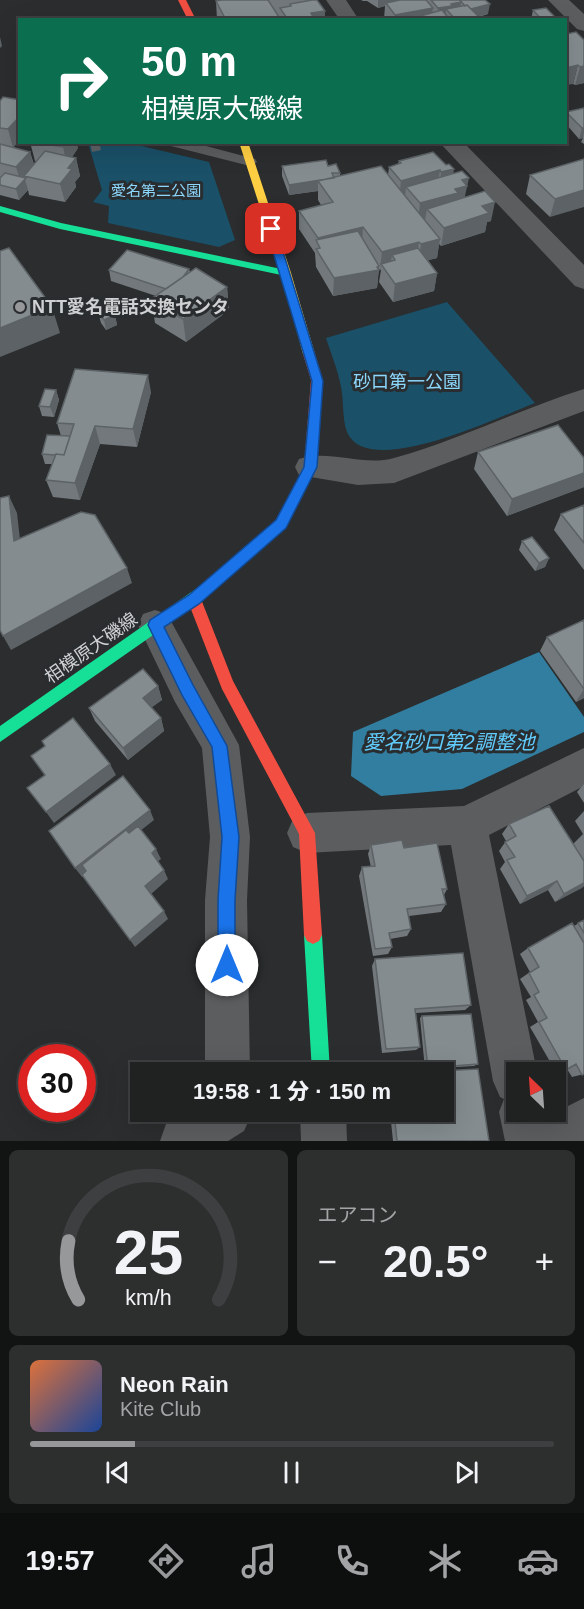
<!DOCTYPE html>
<html lang="ja">
<meta charset="utf-8">
<style>
:root{--surface:#202222;--page:#2d2f2f;--text:#f1f3f6;--muted:#a2a4a5;--line:#3d3f40;--accent:#969899}
body{margin:0;font-family:Helvetica,"Noto Sans JP",sans-serif;background:var(--page);color:var(--text);height:100vh;display:flex;flex-direction:column;font-size:22px;white-space:nowrap}
*{box-sizing:border-box;margin:0}
p{font-size:20px;color:var(--muted)}
.icon{flex:none;width:33px;height:33px;fill:none;stroke:currentColor;stroke-width:2;stroke-linecap:round;stroke-linejoin:round}
.map{position:relative;height:1141px;overflow:hidden}
.sheet{display:flex;flex-direction:column;gap:9px;padding:9px;background:#121313;flex:1}
.sheet>*{flex:none}
.banner{position:absolute;left:18px;top:18px;width:549px;height:126px;border-radius:0px;box-shadow:0 6px 24px #0002,0 0 0 2px var(--line);background:#0b6e4f;color:#fff;overflow:hidden}
.needle{width:39px;rotate:335deg}
.tools{position:absolute;left:506px;top:1062px;display:grid;gap:12px}
.tools a{display:grid;place-items:center;width:60px;height:60px;border-radius:0px;background:var(--surface);box-shadow:0 6px 24px #0002,0 0 0 2px var(--line);font-size:30px}
.speed{position:absolute;left:18px;top:1044px;display:flex;gap:12px;font-size:30px;font-weight:700;text-align:center}
.speed>*{display:grid;place-content:center;width:78px;height:78px;border-radius:50%;background:var(--surface);box-shadow:0 6px 24px #0002,0 0 0 2px var(--line);line-height:1}
.speed .limit{border:9px solid #d22;background:#fff;color:#111}
.pin{position:absolute;display:grid;place-items:center;width:51px;height:51px;color:#fff;margin:-26px;border-radius:12px;box-shadow:0 3px 9px #0006}
.me{position:absolute;width:66px;margin:-33px;rotate:0deg;stroke-linejoin:round;filter:drop-shadow(0 0 4px #0008)}
.turn{display:flex;align-items:center;gap:21px;height:126px;padding:0 24px;font-size:27px}
.turn .icon{width:78px;height:78px;stroke-width:2.5}
.turn b{display:block;font-size:42px;line-height:51px}
.big{font-size:45px;font-weight:800;line-height:1.1}
.sheet .card{flex:1;display:flex;flex-direction:column;justify-content:center;gap:9px;min-width:0;padding:0 21px;border-radius:9px;background:var(--page)}
.sheet .dial{align-items:center;gap:0}
.dial svg{height:156px;overflow:visible;fill:none;stroke:var(--line);stroke-width:7;stroke-linecap:round;text-anchor:middle}
.dial text{fill:var(--text);stroke:none}
.song{display:flex;align-items:center;gap:18px}
.cover{width:72px;height:72px;border-radius:9px;background:linear-gradient(135deg,hsl(20 70% 55%),hsl(220 70% 35%))}
.played{height:6px;border-radius:3px;background:linear-gradient(90deg,var(--accent) 20%,var(--line) 20%)}
.keys{display:flex;justify-content:space-around;direction:ltr}
.heat{display:flex;justify-content:space-between;align-items:center;font-size:33px;direction:ltr}
.sheet .tiles{flex:1;display:grid;gap:9px;grid-template-columns:1fr 1fr}
.card:last-child{grid-column:span 2}
.trip{position:absolute;left:130px;top:1062px;width:324px;height:60px;border-radius:0px;background:var(--surface);box-shadow:0 6px 24px #0002,0 0 0 2px var(--line);font-weight:800;line-height:60px;text-align:center}
.menu{display:flex;height:96px;justify-content:space-around;align-items:center;background:#0d0e0e;color:var(--muted)}
.menu .icon{width:42px;height:42px}
.menu .selected{color:var(--accent)}
.menu b{font-size:27px;color:var(--text)}
.map>svg:first-child{display:block}
.green{fill:#1a5068}
.water{fill:#317ea0}
.lines{fill:none;stroke-linecap:round;stroke-linejoin:round}
.lane{fill:#5c5d5e;fill-rule:evenodd}
.street{fill:#5c5d5e;fill-rule:evenodd}
.fast{fill:#16e098;fill-rule:evenodd}
.slow{fill:#ffcf43;fill-rule:evenodd}
.jam{fill:#f24e42;fill-rule:evenodd}
.wall{fill:#72787c}
.shaded-wall{fill:#5c6265}
.building{fill:#848c90;stroke:#5c6265;stroke-width:1.5}
.route{fill:#1a73e8;stroke:#114b97;stroke-width:1.5}
.poi-dot{fill:#969899;stroke:#2a2d2f;stroke-width:2}
.labels{text-anchor:middle;stroke-width:6;stroke-linejoin:round;paint-order:stroke}
.far-park-label{font-size:15px;fill:#8cd7fd;stroke:#2a2d2f}
.poi-label{font-size:18px;font-weight:bold;fill:#cfd1d3;stroke:#2a2d2f;text-anchor:start}
.park-label{font-size:18px;fill:#8cd7fd;stroke:#2a2d2f}
.street-label{font-size:18px;fill:#cfd1d3;stroke:#2a2d2f}
.water-label{font-size:20px;font-style:italic;fill:#61cdff;stroke:#2a2d2f}
</style>
<div class="map">
<svg width="584" height="1141" viewBox="0 0 584 1141">
<rect width="100%" height="100%" fill="#2b2d2e"/>
<path class="green" d="M88,143H129L209,162L235,240L219,247L108,223L109,206L93,202L102,190Z
M447,302L535,403C501,416 367,481 347,432C342,419 344,401 341,387C338,370 331,354 326,338Z"/>
<path class="water" d="M539,652L584,717V732L462,789L381,796L351,776L353,732Z"/>
<g class="lines">
<path class="lane" d="M165,142H191L255,159L257,162L250,166L167,145Z"/>
<path class="street" d="M326,0H346L359,20H340Z
M548,0H569L584,14V31L577,29Z
M439,142H463L584,265V289L575,286Z
M584,389V411L394,483L358,485L299,475L295,467L299,459C329,449 363,467 394,458C459,440 520,409 584,389Z
M155,610L167,614L239,745L250,837L247,900L250,1072H205V900L210,837L202,748L175,702L138,625L143,614Z
M584,748V786L489,835L537,1072H516V1112H545L546,1117L584,1098V1141H505L499,1112L504,1099L500,1097L493,1081L451,845L307,853L293,847L287,833L293,819L307,813L464,806Z
M189,1112H250L251,1115L244,1131L228,1141H160L166,1124Z
M300,1112H346L347,1141H301Z"/>
<path class="fast" d="M0,206L61,223L286,270L291,273L286,276L60,229L0,212Z
M210,579L215,581L217,585L199,603L0,742V726Z
M313,926L319,929L322,935L330,1072H312L304,935L307,929Z"/>
<path class="slow" d="M239,142H248L291,273L315,354L313,357L309,358L303,354L281,273Z"/>
<path class="jam" d="M178,0H186L196,20H188Z
M309,350L315,354L323,380L316,467L286,528L215,589L210,591L205,589L203,585L205,581L276,520L304,467L311,380L303,354Z
M194,593L199,595L201,599L233,681L315,833L322,935L319,941L313,944L307,941L304,935L299,834L222,689L187,599L189,595Z"/>
</g>
<path class="wall" d="M269,0H317L325,18L328,20H280V17H279V20H217L216,1H269Z
M361,0H485L488,14L479,17L482,20H383L384,19L385,6L378,8L367,1H363Z
M533,10L557,20H531Z
M584,40V83L575,85L573,84Z
M20,100V140L13,147L30,152L34,164L37,161H35L30,142L78,148L72,157L76,158L80,176L75,182L76,187L65,202L29,195L28,190L19,200L0,195V101Z
M584,108V144L581,142L583,138L579,139L566,124V112Z
M584,159L550,217L526,194L530,175Z
M399,161L453,174L465,197L464,198L491,221L487,222L485,232L441,246L439,244L437,258L428,260L437,273L434,291L393,302L379,282L381,270L379,269L377,288L333,296L316,267L315,253L299,229V211L321,205L318,200V191L289,195L282,176V166H328L340,173V176L388,175L389,167L398,164Z
M189,269L190,272L227,287L229,310L186,342L155,323L151,299L156,296L111,281L109,270Z
M98,312L115,315L117,325L106,330L101,323Z
M56,390L59,400L54,417L42,416L39,406Z
M151,392L137,447L100,444L80,500L53,497L46,480L52,464H45L42,454L61,436L57,423Z
M478,452L584,458V487L507,516L474,469Z
M584,505V570L554,530L561,514Z
M522,541L549,558L545,567L535,571L519,550Z
M584,620V698L576,702L540,651L547,637Z
M158,686L162,700L151,707L161,718L164,731L128,760L95,721L89,708Z
M584,784V803L577,792Z
M584,811V886L555,902L548,890L520,904L500,869L505,862L499,851L506,841L502,834L509,824L573,844L583,834L575,821Z
M371,845L404,848L447,889L444,895L446,904L441,912L409,916L411,929L407,936L390,939L392,947L388,954L373,956L359,876L362,867H371L368,854Z
M584,920V1074L572,1077L567,1069L556,1072L530,1027L538,1022L526,1000L531,997L520,979L530,972L520,954L528,948L574,926Z
M375,959L471,1005L465,1010L416,1013L420,1047L416,1050L382,1053L372,966Z
M422,1016L478,1064L474,1066L425,1069L420,1018Z
M390,1112H444L489,1141H393Z"/>
<path class="shaded-wall" d="M378,0H409L386,3L385,6L378,8Z
M461,2L459,20L446,9L445,20H437L438,8L451,4Z
M490,4L488,14L467,19L469,9Z
M433,8L431,20L413,18L412,20H395V15Z
M325,11V20H298L311,13Z
M251,17V20H232Z
M279,17V20H265Z
M0,37L2,46L0,48Z
M578,65L573,84L566,85V68Z
M584,66V83L575,85L580,67Z
M20,116V140L13,148L8,129Z
M582,128H584V133L583,138L579,139Z
M65,142H77L78,148L67,165L63,147Z
M90,142H99L101,150L92,152Z
M360,142H371L360,145Z
M30,152L35,170L24,176L28,190L19,200L16,189L21,184L16,167Z
M76,158L80,176L75,182L76,187L65,202L60,184L68,168Z
M454,169L451,188L439,191L441,172Z
M440,170L437,189L406,187L405,198L399,199L401,181Z
M334,178L318,181V191L289,195V185Z
M469,178L463,205L427,209L425,220L418,222L420,203L455,189L462,180Z
M584,190V207L550,217L555,199Z
M495,202L491,221L487,222L485,232L441,246L444,228L482,206Z
M363,227L362,245L320,248L318,244V238Z
M440,239L437,258L419,263L421,244Z
M419,242L416,260H395L392,255L390,267L381,264L380,270L382,252Z
M379,266L377,288L333,296L334,278Z
M437,273L434,291L393,302L395,284Z
M227,287L229,310L186,342L183,319Z
M52,307L60,333L0,357V328Z
M115,315L117,325L106,330L104,320Z
M148,375L151,392L137,447L133,429Z
M56,390L59,400L54,417L50,407Z
M95,426L100,444L80,500L75,483Z
M584,473V487L507,516L512,499Z
M9,496L17,513L22,557L14,541Z
M549,558L545,567L535,571L539,563Z
M127,568L132,583L11,650L3,636Z
M158,686L162,700L147,711L143,698Z
M584,689V698L576,702Z
M161,718L164,731L128,760L123,748Z
M110,764L116,775L54,823L46,812Z
M150,810L154,820L82,877L75,868Z
M156,849L161,859L156,863L152,853Z
M164,870L168,879L150,895L145,886Z
M557,881L548,890L520,904L527,896Z
M584,883V886L582,888L555,902L564,894Z
M164,911L168,919L135,947L130,940Z"/>
<path class="building" d="M222,0H268L279,17L265,20H253L251,17L226,20L216,1Z
M312,0H317L325,11L311,13L313,17L298,20H288L280,8L291,6L290,4Z
M400,0H426L433,8L395,15L386,3Z
M431,0H459L461,2L451,4L452,6L438,8Z
M460,0H485L490,4L471,9L467,5L465,6Z
M467,5L482,20H456L446,9Z
M546,8L557,19L542,20L533,10Z
M442,10L450,20H414L413,18Z
M408,15L412,20L383,19Z
M326,18L328,20L317,19Z
M576,32L584,40V66L580,67L578,65L566,68V34Z
M3,97L20,100V116L8,129L0,128V101Z
M584,108V128H582L566,112Z
M31,142H65L63,147Z
M0,144L30,152L16,167L0,163Z
M45,151L76,158L68,168L72,169L60,184L24,176Z
M433,152L446,165L449,164L454,169L441,172L440,170L401,181L389,167L401,163L399,161Z
M584,159V190L555,199L530,175Z
M326,160L328,166L336,164L340,173H332L334,178L327,179L289,185L282,166Z
M381,166L440,239L421,244L419,242L382,252L363,227L318,238L299,211L333,202L318,181Z
M462,171L469,178L462,180L467,186L455,189L458,193L420,203L406,187Z
M5,173L26,178L16,189L0,185V178Z
M485,191L495,202L482,206L489,213L444,228L427,209Z
M358,231L379,266L377,267L379,270L334,278L316,249L320,248L316,240Z
M9,248L52,307L0,328V251Z
M418,248L437,273L395,284L381,264L395,260L392,255Z
M127,250L189,269L183,277L166,289L109,270Z
M196,268L227,287L183,319L151,299Z
M110,308L115,315L104,320L98,312Z
M75,369L148,375L133,429L95,426L75,483L46,480L56,454L64,455L74,424L57,423Z
M45,389L56,390L50,407L39,406Z
M558,425L584,458V473L512,499L478,452Z
M47,435L70,436L64,455L56,454L55,455L42,454Z
M9,496L14,541L81,512L95,515L127,568L3,636L0,630V498Z
M584,505V543L561,514Z
M532,537L549,558L539,563L522,541Z
M584,620V689L547,637Z
M143,669L158,686L143,698L161,718L123,748L89,708Z
M73,718L110,764L46,812L27,788L45,775L31,756L45,746L42,741Z
M123,776L150,810L75,868L49,831Z
M549,806L584,861V883L564,894L557,881L527,896L507,860L515,857L505,842L516,836L509,824Z
M138,826L156,849L152,853L164,870L145,886L164,911L130,940L82,875L86,871L82,865L126,830L129,833Z
M402,840L404,848L437,843L447,889H442L446,904L407,909L411,929L389,933L392,947L375,949L362,867L375,866L371,845Z
M584,920V933L578,923Z
M572,923L584,943V1074L582,1075L576,1064L566,1070L539,1022L547,1018L534,995L539,992L529,973L539,967L528,948Z
M463,953L471,1005L415,1009L420,1047L386,1049L375,959Z
M471,1014L478,1064L428,1068L422,1016Z
M478,1069L489,1141H397L394,1112H444V1072H420Z"/>
<path class="route" d="M268,226H271L276,229L323,381L317,467L286,528L199,604L164,627L193,685L227,746L239,837L235,900V965L233,971L227,974L220,971L218,965V900L222,837L212,747L182,695L148,625L150,620L189,595L276,520L304,467L312,381L266,229Z"/>
<circle class="poi-dot" cx="20" cy="307" r="6"/>
<g class="labels">
<g class="far-park-label">
<text x="156" y="196">愛名第二公園</text>
</g>
<g class="poi-label">
<text x="32" y="313">NTT愛名電話交換センタ</text>
</g>
<g class="park-label">
<text x="407" y="388">砂口第一公園</text>
</g>
<g class="street-label">
<text transform="translate(91 648) rotate(-35)" y="6">相模原大磯線</text>
</g>
<g class="water-label">
<text x="449" y="749">愛名砂口第2調整池</text>
</g>
</g>
</svg>
<div class="tools">
<a><svg class="needle" viewBox="-14 -14 28 28"><path d="M0-13l5 13h-10z" fill="#e53935"/><path d="M0 13l5-13h-10z" fill="#a2a4a5"/></svg></a>
</div>
<div class="speed"><div class="limit">30</div></div>
<div class="pin" style="left:271px;top:229px;background:#d93025"><svg class="icon" aria-label="arrive" viewBox="0 0 24 24"><path d="M6 21V4h12l-3 4 3 4H6"/></svg></div>
<svg class="me" style="left:227px;top:965px" viewBox="-20 -20 40 40"><circle r="19" fill="#fff"/><path d="M0-13L10 11 0 6-10 11z" fill="#1a73e8"/></svg>
<div class="trip">19:58 · 1 分 · 150 m</div>
<div class="banner">
<div class="turn"><svg class="icon" aria-label="right" viewBox="0 0 24 24"><path d="M7 20v-9h11M14 6l5 5-5 5"/></svg><div><b>50 m</b>相模原大磯線</div></div>
</div>
</div>
<section class="sheet">
<div class="tiles">
<div class="card dial"><svg viewBox="0 0 100 80">
<path d="M14 69A42 42 0 1 1 86 69"/>
<path d="M14 69A42 42 0 0 1 9 39" stroke="#969899"/>
<text x="50" y="56" font-size="32" font-weight="700">25</text>
<text x="50" y="72" font-size="11">km/h</text>
</svg></div>
<div class="card"><p>エアコン</p>
<div class="heat"><a>−</a><b class="big">20.5°</b><a>+</a></div>
</div>
<div class="card">
<div class="song"><i class="cover"></i><div><b>Neon Rain</b><p>Kite Club</p></div></div>
<div class="played"></div>
<div class="keys"><svg class="icon" aria-label="previous" viewBox="0 0 24 24"><path d="M18 5L8 12l10 7zM5 5v14"/></svg><svg class="icon" aria-label="pause" viewBox="0 0 24 24"><path d="M8 5v14M16 5v14"/></svg><svg class="icon" aria-label="next" viewBox="0 0 24 24"><path d="M6 5l10 7-10 7zM19 5v14"/></svg></div>
</div>
</div>
</section>
<nav class="menu">
<b>19:57</b>
<svg class="icon selected" aria-label="directions" viewBox="0 0 24 24"><path d="M12 3l9 9-9 9-9-9zM9 14v-3h6M13 9l2 2-2 2"/></svg>
<svg class="icon" aria-label="music" viewBox="0 0 24 24"><path d="M9 18V5l10-2v13"/><circle cx="6" cy="18" r="3"/><circle cx="16" cy="16" r="3"/></svg>
<svg class="icon" aria-label="phone" viewBox="0 0 24 24"><path d="M5 4h4l2 5-3 2q2 4 5 5l2-3 5 2v4C11 20 4 13 5 4z"/></svg>
<svg class="icon" aria-label="climate" viewBox="0 0 24 24"><path d="M12 3v18M4 7l16 10M4 17L20 7"/></svg>
<svg class="icon" aria-label="car" viewBox="0 0 24 24"><path d="M5 17H2v-5l4-1 3-4h7l3 4 3 1v5h-3M9 17h6M6 11h13"/><circle cx="7" cy="17" r="2"/><circle cx="17" cy="17" r="2"/></svg>
</nav>
